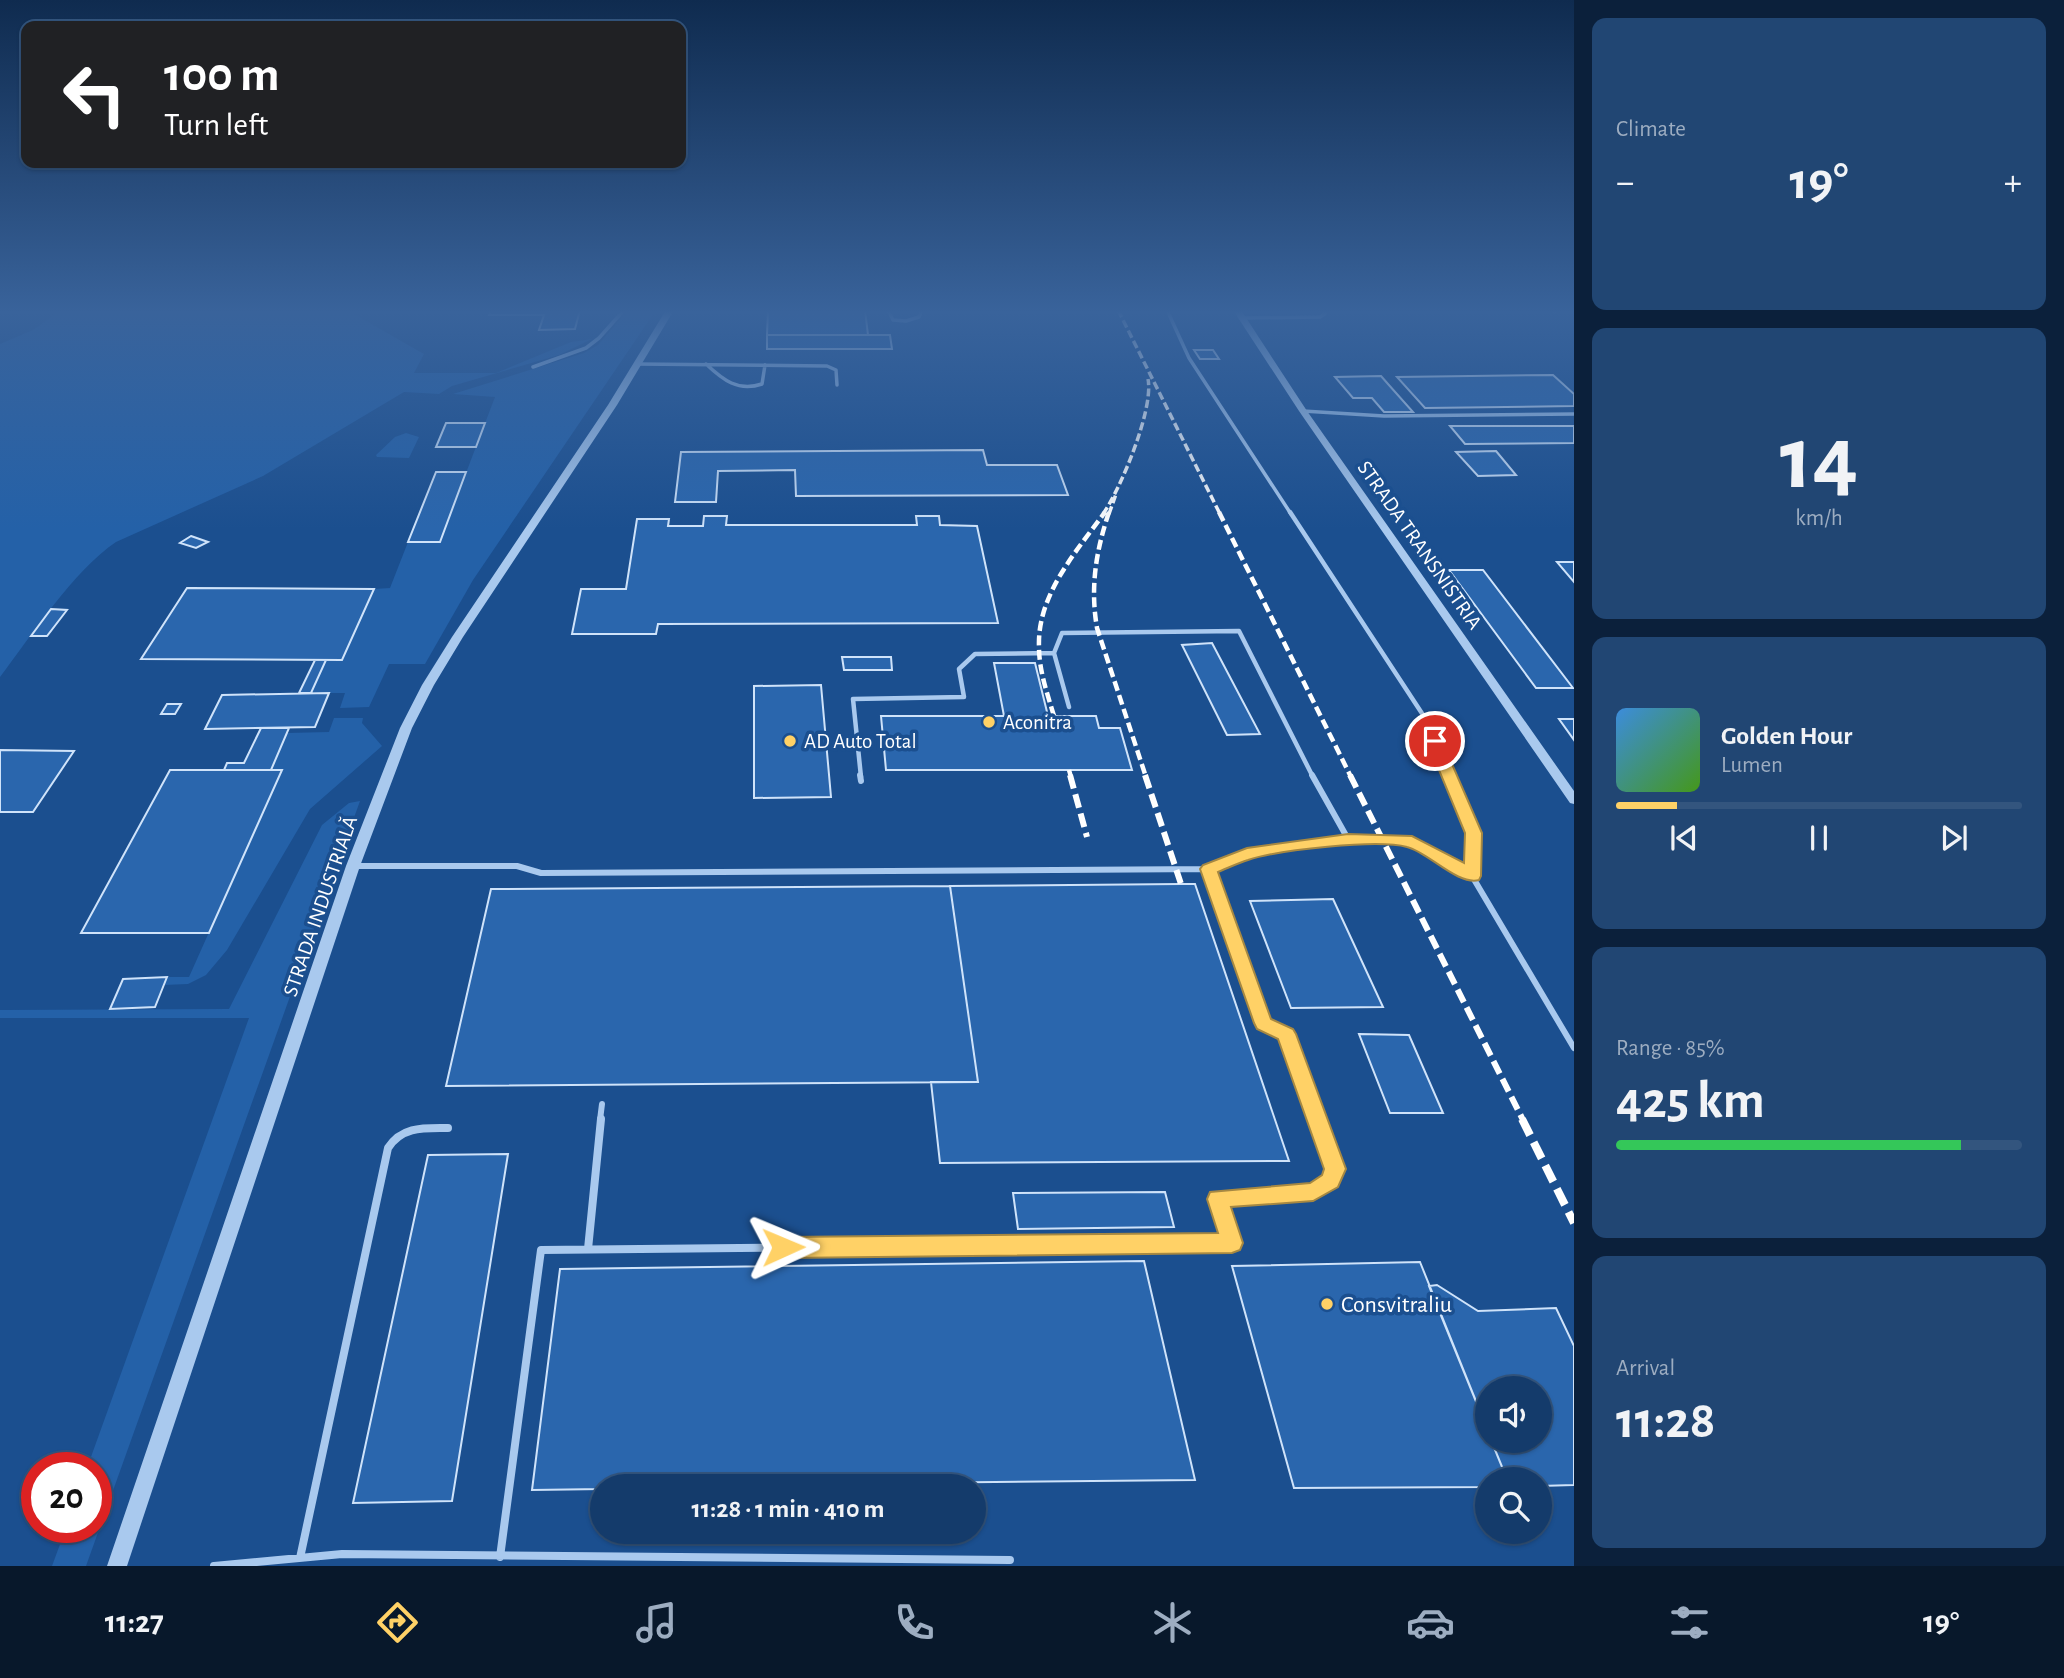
<!DOCTYPE html>
<meta charset="utf-8">
<style>
:root{--surface:#143b6b;--page:#214673;--text:#f1f3f6;--muted:#9dadc1;--line:#33557e;--accent:#ffd166}
body{margin:0;font-family:"Alegreya Sans",sans-serif;background:var(--page);color:var(--text);height:100vh;display:flex;flex-direction:column;font-size:26px;white-space:nowrap}
*{box-sizing:border-box;margin:0}
p{font-size:23px;color:var(--muted)}
.icon{flex:none;width:38px;height:38px;fill:none;stroke:currentColor;stroke-width:2;stroke-linecap:round;stroke-linejoin:round}
.map{position:relative;flex:1;overflow:hidden}
.sheet{display:flex;flex-direction:column;gap:18px;padding:18px;background:#0b203b;width:490px}
.sheet>*{flex:none}
.guide{position:absolute;left:21px;top:21px;width:665px;height:147px;border-radius:14px;box-shadow:0 2px 5px #0004,0 0 0 2px var(--line);background:#202124;color:#fff;overflow:hidden}
.controls{position:absolute;left:1475px;top:1376px;display:grid;gap:14px}
.controls a{display:grid;place-items:center;width:77px;height:77px;border-radius:50%;background:var(--surface);box-shadow:0 2px 5px #0004,0 0 0 2px var(--line);font-size:35px}
.speed{position:absolute;left:21px;top:1452px;display:flex;gap:14px;font-size:35px;font-weight:700;text-align:center}
.speed>*{display:grid;place-content:center;width:91px;height:91px;border-radius:50%;background:var(--surface);box-shadow:0 2px 5px #0004,0 0 0 2px var(--line);line-height:1}
.speed .limit{border:10px solid #d22;background:#fff;color:#111}
.pin{position:absolute;display:grid;place-items:center;width:60px;height:60px;color:#fff;margin:-30px;border:4px solid #fff;border-radius:50%;box-shadow:0 2px 7px #0007}
.me{position:absolute;width:77px;margin:-38px;rotate:89deg;stroke-linejoin:round;filter:drop-shadow(0 0 5px #0008)}
.turn{display:flex;align-items:center;gap:24px;height:147px;padding:0 28px;font-size:32px}
.turn .icon{width:91px;height:91px;stroke-width:2.5}
.turn b{display:block;font-size:49px;line-height:60px}
.big{font-size:52px;font-weight:600;line-height:1.1}
.sheet .widget{flex:1;display:flex;flex-direction:column;justify-content:center;gap:10px;min-width:0;padding:0 24px;border-radius:14px;background:var(--page)}
.sheet .dial{align-items:center;gap:0}
.dial b{font-size:91px;line-height:1}
.song{display:flex;align-items:center;gap:21px}
.cover{width:84px;height:84px;border-radius:10px;background:linear-gradient(135deg,hsl(210 70% 55%),hsl(100 70% 35%))}
.played{height:7px;border-radius:4px;background:linear-gradient(90deg,var(--accent) 15%,var(--line) 15%)}
.keys{display:flex;justify-content:space-around;direction:ltr}
.heat{display:flex;justify-content:space-between;align-items:center;font-size:38px;direction:ltr}
.charge{height:10px;border-radius:5px;background:linear-gradient(90deg,#34c759 85%,var(--line) 0)}
.trip{position:absolute;left:590px;top:1474px;width:396px;height:70px;border-radius:35px;background:var(--surface);box-shadow:0 2px 5px #0004,0 0 0 2px var(--line);font-weight:600;line-height:70px;text-align:center}
.tab-bar{display:flex;height:112px;justify-content:space-around;align-items:center;background:#08182b;color:var(--muted)}
.tab-bar .icon{width:49px;height:49px}
.tab-bar .current{color:var(--accent)}
.tab-bar b{font-size:32px;color:var(--text)}
main{display:flex;flex:1;min-height:0}
.map>svg:first-child{display:block}
.green{fill:#2461a8}
.building{fill:#2a66ad;stroke:#cfe3fa;stroke-width:2}
.lines{fill:none;stroke-linecap:round;stroke-linejoin:round}
.service-far3{stroke:#a9c9ee;stroke-width:3.5}
.service-far2{stroke:#a9c9ee;stroke-width:4.5}
.service-far1{stroke:#a9c9ee;stroke-width:6}
.service{stroke:#a9c9ee;stroke-width:8}
.tertiary{fill:#a9c9ee;fill-rule:evenodd}
.rail-far3{stroke:#fff;stroke-width:3.5;stroke-dasharray:8 3.5;stroke-linecap:butt}
.rail-far2{stroke:#fff;stroke-width:4.5;stroke-dasharray:10 4.5;stroke-linecap:butt}
.rail-far1{stroke:#fff;stroke-width:6;stroke-dasharray:14 6;stroke-linecap:butt}
.rail{stroke:#fff;stroke-width:8;stroke-dasharray:18 8;stroke-linecap:butt}
.route{fill:#ffd166;stroke:#a68842;stroke-width:2}
.poi-dot{fill:#ffd166;stroke:#1b4f8f;stroke-width:2.5}
.labels{text-anchor:middle;stroke-width:7;stroke-linejoin:round;paint-order:stroke}
.street-label{font-size:21px;fill:#fff;stroke:#1b4f8f}
.poi-label{font-size:21px;fill:#fff;stroke:#1b4f8f;text-anchor:start}
.near-poi-label{font-size:24px;fill:#fff;stroke:#1b4f8f;text-anchor:start}
</style>
<main>
<div class="map">
<svg width="1574" height="1566" viewBox="0 0 1574 1566">
<rect width="100%" height="100%" fill="#1b4f8f"/>
<path class="green" d="M61,310H347L424,354L414,373H496L571,342L592,339L559,355L452,386L439,394L404,392L263,476L116,542C73,571 32,635 0,677V344L33,330Z
M628,310H656L473,580L425,664H389L369,707L340,708L345,693H311L326,660H342L374,589L390,588L408,542L440,541L495,397L453,394L584,353L598,345Z
M406,433L419,437L409,458L377,457L376,455L395,437Z
M334,718H363L362,723L382,746L310,809L227,950L206,975L188,984L164,985L167,977H189L281,771L271,770L287,733L329,732Z
M360,801L86,1566H52L66,1528H96V1468H87L249,1018H0V1010L229,1009L322,825L349,803Z"/>
<path class="building" d="M491,310H580L575,329L539,330L544,315H489Z
M768,310H865L868,335H767Z
M767,335H890L892,349H767Z
M1194,350H1213L1219,359H1200Z
M1553,375L1574,394V406L1425,408L1397,377Z
M1381,376L1388,384L1413,412H1384L1372,398H1353L1335,377Z
M446,423H485L476,447H436Z
M1450,426H1574V443L1465,444Z
M983,450L987,465H1057L1068,495L796,496L795,470L718,471L716,502H675L681,452Z
M1496,451L1516,475L1478,476L1456,452Z
M436,472H466L440,542H408Z
M704,516H727L726,525H917L916,516H939L940,525L977,526L998,623L658,624L656,634H572L581,589H626L637,519H669L668,526H703Z
M191,536L208,542L196,548L180,543Z
M1557,562H1574V582Z
M1449,570H1483L1573,688H1536Z
M187,588L374,589L342,660L141,659Z
M51,609L67,610L47,636H31Z
M1212,643L1260,734L1227,735L1182,645Z
M842,657H891L892,670H844Z
M315,660H326L311,693H299Z
M994,663H1035L1048,716H1096L1099,728H1120L1132,770H886L881,716H1004Z
M821,685L831,797L754,798V686Z
M329,693L315,727L205,729L222,695Z
M167,704H181L175,714H161Z
M1559,719H1574V740Z
M261,728H289L271,770H224L227,763H244Z
M0,750L74,751L33,812H0Z
M170,770H282L209,933H81Z
M1181,884H1195L1289,1161L940,1163L931,1082H978L950,886Z
M950,886L978,1082L446,1086L491,889Z
M1333,899L1383,1007L1291,1008L1250,901Z
M167,977L155,1007L110,1009L123,979Z
M1359,1034L1409,1035L1443,1113H1390Z
M508,1154L452,1501L353,1503L428,1155Z
M1165,1192L1174,1227L1018,1229L1013,1193Z
M1144,1261L1195,1480L602,1486V1489L532,1490L560,1269Z
M1420,1262L1488,1431V1440H1491L1507,1479H1488V1487L1294,1488L1232,1266Z
M1437,1285L1478,1311L1556,1308L1574,1346V1485L1540,1486V1479H1507L1491,1440H1540V1388H1488V1431L1429,1286Z"/>
<g class="lines">
<path class="service-far3" d="M888,310L893,320L906,321L919,317L922,310
M1167,310L1189,358L1291,514
M1554,312L1557,310
M1242,318L1320,317L1326,313L1323,310
M638,364L827,366L836,370L837,385
M706,364C723,380 738,392 762,384L765,365
M533,367L586,348L599,338L624,310
M1303,411L1384,416L1574,414"/>
<path class="service-far2" d="M1290,512L1425,718L1450,777
M1054,653L1069,707
M861,777L853,699L964,697L959,669L975,654L1054,653L1062,633L1239,631L1313,777"/>
<path class="service-far1" d="M860,775L861,781
M1312,775L1348,839L1412,841L1472,876L1574,1048
M1449,775L1473,833L1472,876
M353,866H517L541,873L1209,869L1247,854L1348,839
M1209,869L1263,1023L1286,1034L1317,1120
M600,1120L602,1104"/>
<path class="service" d="M588,1249L601,1119
M500,1557L541,1250L1232,1243L1218,1198L1313,1192L1330,1181L1335,1169L1317,1119
M300,1558L388,1148C402,1126 424,1128 448,1128
M214,1566L342,1554L1010,1560"/>
<path class="tertiary" d="M666,310H674L617,405L463,637L434,685L412,728L360,866L127,1566H107L346,866L400,728L422,685L452,637L608,405Z
M1233,310H1241L1307,411L1574,791V804L1570,803L1299,411Z"/>
<path class="rail-far3" d="M1118,310L1220,514
M1103,514C1121,488 1154,409 1148,379
M1109,514L1116,494"/>
<path class="rail-far2" d="M1109,512C1096,551 1090,587 1097,628L1146,777
M1219,512L1351,777
M1054,716C1047,693 1039,670 1039,647C1037,595 1076,552 1105,512
M1069,770L1071,777"/>
<path class="rail-far1" d="M1070,775L1087,837
M1145,775L1181,884
M1350,775L1523,1120"/>
<path class="rail" d="M1522,1119L1574,1223"/>
</g>
<linearGradient id="sky" x2="0" y2="1"><stop stop-color="#0f2b4f"/><stop offset="0.59" stop-color="#39639b"/><stop offset="1" stop-color="#39639b" stop-opacity="0"/></linearGradient>
<rect width="1574" height="529" fill="url(#sky)"/>
<path class="route" d="M1435,736L1442,741L1482,833L1481,876L1479,880C1458,886 1428,852 1407,847C1377,839 1278,850 1248,860C1238,863 1228,868 1218,872L1271,1019L1293,1029L1296,1034L1346,1169L1338,1187L1313,1201L1231,1207L1243,1243L1240,1250L1232,1253L783,1258L775,1255L772,1247L775,1240L783,1237L1218,1233L1207,1199L1210,1192L1310,1183L1322,1175L1324,1169L1278,1039L1257,1029L1254,1023L1200,869L1203,865L1247,848L1348,834L1412,836L1464,863L1465,833L1427,741Z"/>
<g class="poi-dot">
<circle cx="989" cy="722" r="7"/>
<circle cx="790" cy="741" r="7"/>
<circle cx="1327" cy="1304" r="7"/>
</g>
<g class="labels">
<g class="street-label">
<text transform="translate(1420 545) rotate(55)" y="7">STRADA TRANSNISTRIA</text>
<text transform="translate(320 906) rotate(-71)" y="7">STRADA INDUSTRIALĂ</text>
</g>
<g class="poi-label">
<text x="1003" y="729">Aconitra</text>
<text x="804" y="748">AD Auto Total</text>
</g>
<g class="near-poi-label">
<text x="1341" y="1312">Consvitraliu</text>
</g>
</g>
</svg>
<div class="controls">
<a><svg class="icon" aria-label="sound" viewBox="0 0 24 24"><path d="M4 9h4l5-4v14l-5-4H4zM17 9q2 3 0 6"/></svg></a>
<a><svg class="icon" aria-label="search" viewBox="0 0 24 24"><circle cx="10" cy="10" r="6"/><path d="M15 15l6 6"/></svg></a>
</div>
<div class="speed"><div class="limit">20</div></div>
<div class="pin" style="left:1435px;top:741px;background:#d93025"><svg class="icon" aria-label="arrive" viewBox="0 0 24 24"><path d="M6 21V4h12l-3 4 3 4H6"/></svg></div>
<svg class="me" style="left:783px;top:1247px" viewBox="-20 -20 40 40"><path d="M0-17L14 15 0 8-14 15z" fill="#ffd166" stroke="#fff" stroke-width="4"/></svg>
<div class="trip">11:28 · 1 min · 410 m</div>
<div class="guide">
<div class="turn"><svg class="icon" aria-label="left" viewBox="0 0 24 24"><path d="M17 20v-9H6M10 6l-5 5 5 5"/></svg><div><b>100 m</b>Turn left</div></div>
</div>
</div>
<section class="sheet">
<div class="widget"><p>Climate</p>
<div class="heat"><a>−</a><b class="big">19°</b><a>+</a></div>
</div>
<div class="widget dial"><b>14</b><p>km/h</p></div>
<div class="widget">
<div class="song"><i class="cover"></i><div><b>Golden Hour</b><p>Lumen</p></div></div>
<div class="played"></div>
<div class="keys"><svg class="icon" aria-label="previous" viewBox="0 0 24 24"><path d="M18 5L8 12l10 7zM5 5v14"/></svg><svg class="icon" aria-label="pause" viewBox="0 0 24 24"><path d="M8 5v14M16 5v14"/></svg><svg class="icon" aria-label="next" viewBox="0 0 24 24"><path d="M6 5l10 7-10 7zM19 5v14"/></svg></div>
</div>
<div class="widget"><p>Range · 85%</p><b class="big">425 km</b><div class="charge"></div></div>
<div class="widget"><p>Arrival</p><b class="big">11:28</b></div>
</section>
</main>
<nav class="tab-bar">
<b>11:27</b>
<svg class="icon current" aria-label="directions" viewBox="0 0 24 24"><path d="M12 3l9 9-9 9-9-9zM9 14v-3h6M13 9l2 2-2 2"/></svg>
<svg class="icon" aria-label="music" viewBox="0 0 24 24"><path d="M9 18V5l10-2v13"/><circle cx="6" cy="18" r="3"/><circle cx="16" cy="16" r="3"/></svg>
<svg class="icon" aria-label="phone" viewBox="0 0 24 24"><path d="M5 4h4l2 5-3 2q2 4 5 5l2-3 5 2v4C11 20 4 13 5 4z"/></svg>
<svg class="icon" aria-label="climate" viewBox="0 0 24 24"><path d="M12 3v18M4 7l16 10M4 17L20 7"/></svg>
<svg class="icon" aria-label="car" viewBox="0 0 24 24"><path d="M5 17H2v-5l4-1 3-4h7l3 4 3 1v5h-3M9 17h6M6 11h13"/><circle cx="7" cy="17" r="2"/><circle cx="17" cy="17" r="2"/></svg>
<svg class="icon" aria-label="filters" viewBox="0 0 24 24"><path d="M4 7h16M4 17h16"/><circle cx="9" cy="7" r="2"/><circle cx="15" cy="17" r="2"/></svg>
<b>19°</b>
</nav>
